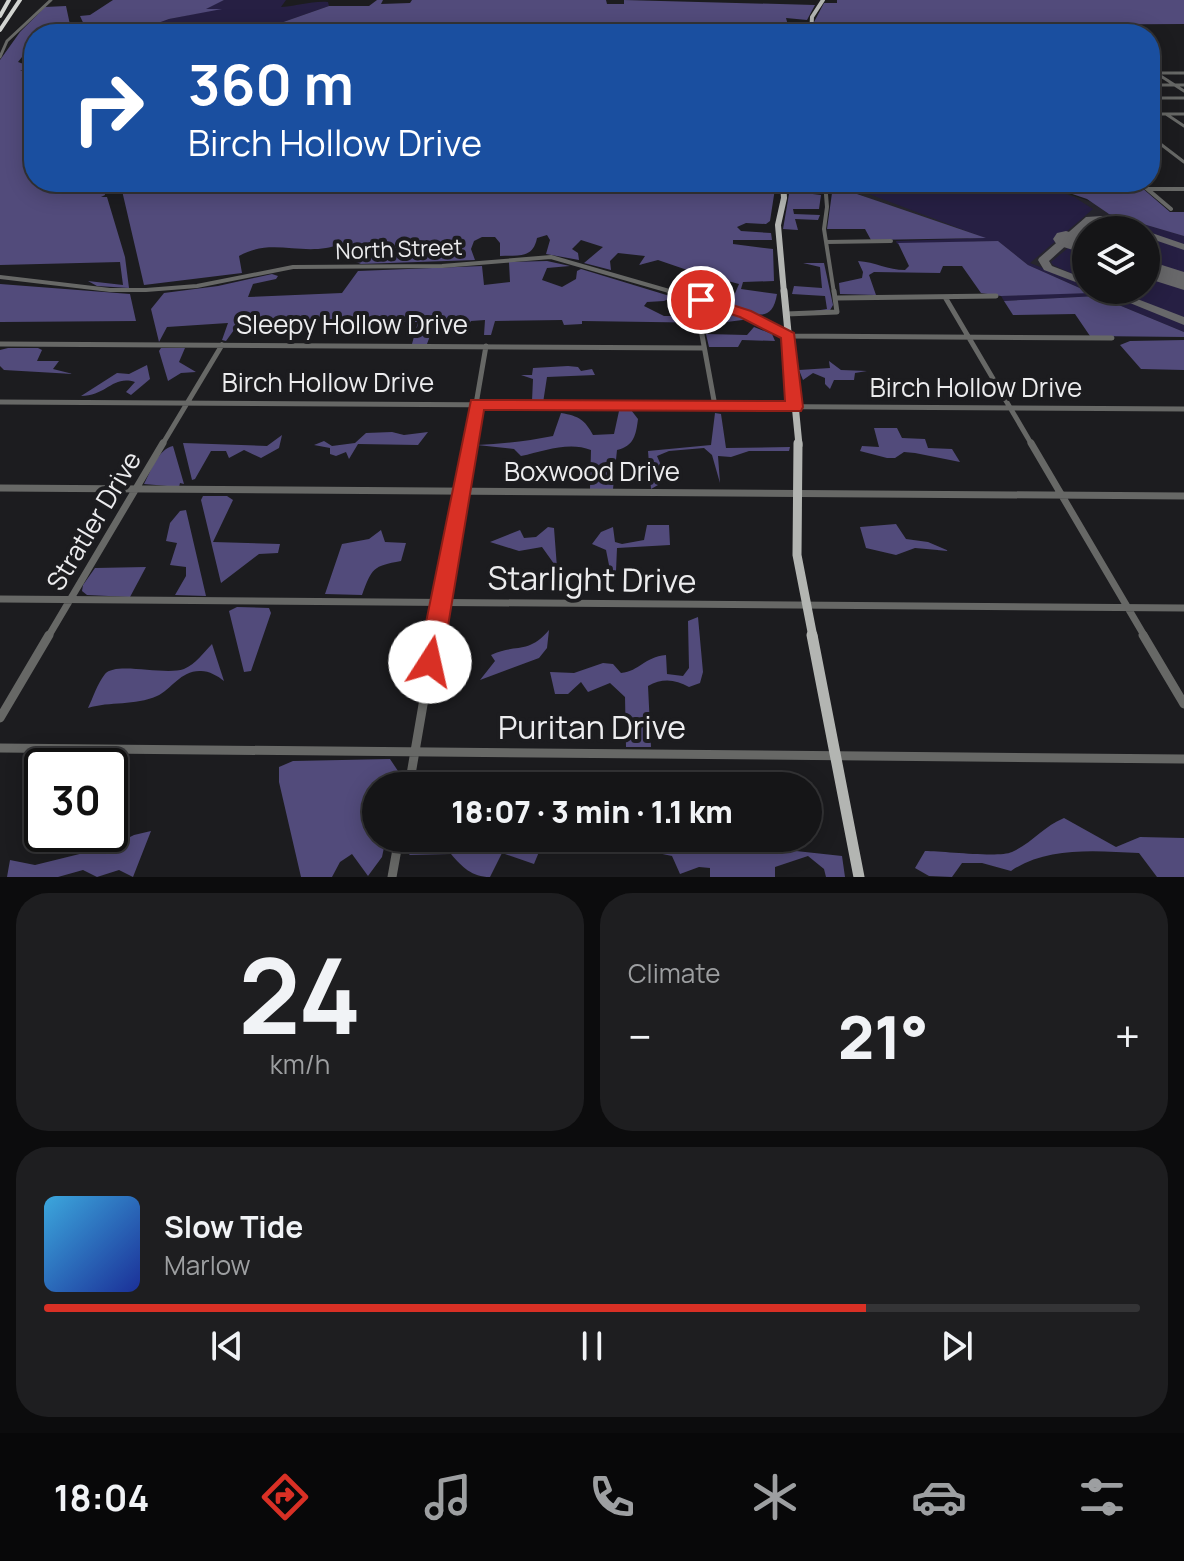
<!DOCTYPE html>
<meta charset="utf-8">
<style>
:root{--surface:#151517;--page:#1e1e20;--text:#f1f3f6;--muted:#9d9fa1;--line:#343436;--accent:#d93025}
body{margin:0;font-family:Manrope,sans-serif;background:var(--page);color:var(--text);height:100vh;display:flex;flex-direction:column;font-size:30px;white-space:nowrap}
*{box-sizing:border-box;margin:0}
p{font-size:26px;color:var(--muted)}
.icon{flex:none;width:44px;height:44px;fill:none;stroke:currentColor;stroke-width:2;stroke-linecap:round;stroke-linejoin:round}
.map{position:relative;height:877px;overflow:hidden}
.panel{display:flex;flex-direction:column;gap:16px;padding:16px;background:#0c0c0d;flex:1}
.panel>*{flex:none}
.top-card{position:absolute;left:24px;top:24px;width:1136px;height:168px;border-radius:32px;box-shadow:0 4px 20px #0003,0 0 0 2px var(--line);background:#1a4fa0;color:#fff;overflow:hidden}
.fabs{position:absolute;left:1072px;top:216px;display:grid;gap:16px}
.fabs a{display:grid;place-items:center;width:88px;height:88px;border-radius:50%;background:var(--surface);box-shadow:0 4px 20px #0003,0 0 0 2px var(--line);font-size:40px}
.speed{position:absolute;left:24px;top:748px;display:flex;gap:16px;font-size:40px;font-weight:700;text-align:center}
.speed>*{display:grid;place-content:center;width:104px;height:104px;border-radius:50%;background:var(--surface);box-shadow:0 4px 20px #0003,0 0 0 2px var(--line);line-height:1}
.speed .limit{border:4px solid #111;border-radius:12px;background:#fff;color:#111}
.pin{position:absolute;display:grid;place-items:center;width:68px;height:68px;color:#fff;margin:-34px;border:4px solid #fff;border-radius:50%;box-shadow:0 2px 8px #0007}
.me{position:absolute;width:88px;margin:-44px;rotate:10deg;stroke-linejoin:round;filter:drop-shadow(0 0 6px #0008)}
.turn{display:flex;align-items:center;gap:28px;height:168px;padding:0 32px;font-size:36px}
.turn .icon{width:104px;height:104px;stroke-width:2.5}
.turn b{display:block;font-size:56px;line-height:68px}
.big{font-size:60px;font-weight:800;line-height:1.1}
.panel .card{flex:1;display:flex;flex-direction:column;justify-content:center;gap:12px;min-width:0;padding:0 28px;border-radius:32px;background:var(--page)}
.panel .dial{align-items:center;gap:0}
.dial b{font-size:104px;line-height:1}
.song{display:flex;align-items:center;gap:24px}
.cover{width:96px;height:96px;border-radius:12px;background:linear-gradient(135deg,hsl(200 70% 55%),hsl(230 70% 35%))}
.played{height:8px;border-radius:4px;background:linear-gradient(90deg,var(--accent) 75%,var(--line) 75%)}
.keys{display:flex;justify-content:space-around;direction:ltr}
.heat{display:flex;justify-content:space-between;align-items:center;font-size:44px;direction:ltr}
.panel .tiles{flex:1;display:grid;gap:16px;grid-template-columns:1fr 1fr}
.card:last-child{grid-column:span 2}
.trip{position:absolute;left:362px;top:772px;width:460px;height:80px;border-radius:40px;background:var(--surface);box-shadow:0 4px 20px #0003,0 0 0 2px var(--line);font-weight:800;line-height:80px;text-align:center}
.dock{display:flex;height:128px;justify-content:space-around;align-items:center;background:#080809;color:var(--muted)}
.dock .icon{width:56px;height:56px}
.dock .current{color:var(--accent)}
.dock b{font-size:36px;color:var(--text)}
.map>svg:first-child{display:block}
.built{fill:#27262e}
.green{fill:#261f43}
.forest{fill:#524b7b}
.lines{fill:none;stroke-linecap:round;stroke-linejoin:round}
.taxiway{fill:#68686a;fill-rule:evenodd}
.runway{fill:#68686a;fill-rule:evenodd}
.minor-far4{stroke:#676866;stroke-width:3}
.minor-far3{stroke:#676866;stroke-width:4}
.minor-far2{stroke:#676866;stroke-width:5}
.minor-far1{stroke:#676866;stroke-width:7}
.minor{stroke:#676866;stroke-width:9}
.major-far4{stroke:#b3b5b2;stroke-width:4}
.major-far3{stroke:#b3b5b2;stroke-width:6}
.major-far2{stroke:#b3b5b2;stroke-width:7}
.major-far1{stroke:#b3b5b2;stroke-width:9}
.major{stroke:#b3b5b2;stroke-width:11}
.highway{stroke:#d2d4d1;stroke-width:4}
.route{fill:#d93025;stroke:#8d1f18;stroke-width:2}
.labels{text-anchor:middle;stroke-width:8;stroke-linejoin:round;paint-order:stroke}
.far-street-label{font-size:22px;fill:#ececee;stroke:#1c1c1f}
.street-label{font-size:26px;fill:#ececee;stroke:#1c1c1f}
.near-street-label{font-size:32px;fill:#ececee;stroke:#1c1c1f}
</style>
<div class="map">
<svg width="1184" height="877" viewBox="0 0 1184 877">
<rect width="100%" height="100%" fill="#1c1c1f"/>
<path class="built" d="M829,182H1034L1184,234V325L1097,290H1146V230H1086V286L858,194L830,192Z"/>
<path class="green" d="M224,0H286L281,7C300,6 309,1 328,2L329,6L249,34H128L169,19L212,10L205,9L206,7Z
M833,182H1032L1074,197L1093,209L1030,263L1086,285V290H1100L1184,323V332L1097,296L1004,301L1001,296L1089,292L1028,265L998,241L897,244L896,241L985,238L869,194L838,190Z
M1109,214L1184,236V245L1108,219L1106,217Z
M1146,236L1184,249V277L1146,264Z
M1068,248L1086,250V280L1053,265L1051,262Z
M1146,273L1184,287V318L1112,290H1146Z"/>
<path class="forest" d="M113,0H224L206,9H222L169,19L128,34H85L87,31L80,16L90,15Z
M377,0H383L381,4L410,3L412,0H606L607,4H624V0L815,5L807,20L786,18L789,29L782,34H249L329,6H369Z
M837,0H1184V24L845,26L844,30H820L814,22L824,3H837Z
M66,6L72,34H34V53L22,57L18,62L32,67L20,71H34V119L29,124L31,130H34V182H103L105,195L101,197H107L125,257L129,288L97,286L88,281L123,285L120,262L0,265V60L20,32L45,7Z
M120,182H776L770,221L766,224L746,223L737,227L741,231L771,233L772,240H733V244L773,249L774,281L743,282L741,289L777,294C772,326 752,313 730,305L739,284L702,274L691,284L693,272L658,260L639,265L645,256L618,253L610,261L611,270L584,263L603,247L581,240L572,249L578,253L579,260L546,254L550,240L547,235L537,238C533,259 518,255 500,256V243L495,237H482L474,241L471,249L475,260L361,264L356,262L362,248C349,239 339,246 326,248C295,253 268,239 239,256L242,273L144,285Z
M1037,182H1117L1122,187H1141L1170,212H1184V236L1109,214L1087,199Z
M796,192L821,195L819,209H793L794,214L820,215L818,220L795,219L798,230L783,229L789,194Z
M832,193L857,194L986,238L871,240L865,229H827Z
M998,241L1028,265L1091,293L1001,296L981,293L962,266H943L940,273L874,272L869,275L876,295L840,294L839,283L862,278L863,272L858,261C875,262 888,270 905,270L909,266L898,243Z
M547,261L570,266L547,268L542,280L562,287L576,279L577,271L581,269L673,297L664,301L647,302L644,306L664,316H672L682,302L688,301L750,319L719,323L582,321V324L564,325L562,320L495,321L491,335H484L485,320L471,321L466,329L451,330L452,322H435L427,344H412L418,322L313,321L299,318L239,323L226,341L222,340L228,323L167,327L159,342L151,309L164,293L218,286L272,274L278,276L276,279L253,284L248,297L342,293L358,271L482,266L484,285L510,282L509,262Z
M803,263H824L833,305L829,312L814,311L827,309L825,296L792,294L794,286L822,288L820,267Z
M0,284L130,294L136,321L0,322Z
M1097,296L1184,332V337L1090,336L1075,314L1013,315L1004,301Z
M754,327L772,334L775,341L742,340L738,347H709L706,334L747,335Z
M1184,340V370L1141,369L1120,345L1130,341Z
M8,348H38L42,350L37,361H59L53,369L73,374L4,370L0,366V350Z
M161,348H185L179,362L196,372L181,373L168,381L159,351Z
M829,361L841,370L867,371L855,373L854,380H834L830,389L825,384V378L813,373L803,380L799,370L830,368Z
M147,365L150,379L131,395L126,392L135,382C112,375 107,396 81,396L117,373L129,374Z
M568,366L578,367L581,371L592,369L595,375L547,377L543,403L532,401L533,379L521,375H532L533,368Z
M631,410L638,419C636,435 634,446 617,450L613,489H590L591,450C569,441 544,451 521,456L514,449L477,445C503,444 528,441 553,436L561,413C579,416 585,420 593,435L614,434L619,411Z
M715,413L721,414L726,448L790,447L789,451H749L731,457L718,456L720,483L712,455L704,448L669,451L657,456L660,463L658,485L651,489L648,451L711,445Z
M874,428H897L902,438L925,439L928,448L952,449L960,462L915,453L904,452L895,458H887L860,451L862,446L879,447Z
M392,432L404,435L428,432L418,445L358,444L349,459L346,452L336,456L330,454V448L314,445L324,441L332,446L355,443L366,433Z
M282,435L279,448L261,458L244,450L229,458L226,451H211L195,479L192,480L183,443L267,446Z
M173,446L184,484L180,483L179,487L144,484C151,471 158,449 173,446Z
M203,496H227L233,500L213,542L280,544L278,553L259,554L221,583L201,500Z
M186,510L206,596L175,595L186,576V567L170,565L177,543L166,541L170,523L180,511Z
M896,524L906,539L928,542L949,551L915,548L896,555L866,548L860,527Z
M647,525H669L670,545L617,548L616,571L610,570L606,550L592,544L601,532L613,527L615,542L622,544L644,540Z
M548,527L554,528L557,568L542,547L519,551L490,542L520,530L524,538L536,537Z
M381,530L385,542L406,543L401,561C373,566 372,568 362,595L325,594L342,544L369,539Z
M146,567L130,597L87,595L82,591L83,585L95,568Z
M237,607L269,608L271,613L251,671L244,672L229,611Z
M698,617L703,672L700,683L689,687C675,679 662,678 648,686L651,747H626L625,697L610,683L588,692L581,682L568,694H555L550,672L574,673L603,663L613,664L621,673C640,671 644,657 666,655L667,674L683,676L689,668L688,621Z
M549,630L547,648L539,658L480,680L495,661L491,655C516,643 528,655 549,630Z
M212,644L224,681C218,676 209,671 201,671C181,670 172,689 157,696C135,706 110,701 88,708C93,698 97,684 105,674C116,661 164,676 184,669C196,664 203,653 212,644Z
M390,759L398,771L395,786H376V838H386L382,857L368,876L352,854L340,862L332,877H301L279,782V767L293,761Z
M1064,818L1116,847L1140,837L1184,838V877H1157L1139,853C1097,851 1047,846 1011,871L982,863H962L952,877L929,876L915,868L925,851C943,851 999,858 1012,852C1032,843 1044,826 1064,818Z
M151,831L133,877L119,870L97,877L83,870L58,877H7L10,860L35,865L112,846L134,835Z
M404,838L412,847L443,845L452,838H503L510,842L541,847L534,864L502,853L490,877C472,877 462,867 451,854L410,855L402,848Z
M739,838H758L771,850H783L794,838L796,851L842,856L845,877H826L824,869L808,856L775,867V877H710V868L699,867L680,874L672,856L629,847L724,852Z"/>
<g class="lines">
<path class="taxiway" d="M1102,216L1139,230C1122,230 1108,222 1092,222L1049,261L1052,266L1086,279V286L1044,270L1038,260L1039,258L1086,217Z
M1146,231L1184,244V250L1146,237Z
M1098,290H1114L1184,317V325Z"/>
<path class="runway" d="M1066,231L1086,237V254L1057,245L1053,239L1057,233Z
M1146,260L1184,272V290L1146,278Z"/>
<path class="minor-far4" d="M0,57L7,41L51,0
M1150,73H1184
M1156,73L1184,91
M1150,85H1184
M1150,98H1184
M1150,114H1184
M1166,114L1184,126
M1150,136L1184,162"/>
<path class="minor-far3" d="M825,182L827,207L824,229L834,293
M1139,182L1171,209
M784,188L826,192
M1148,189H1184
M826,242L891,241
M0,277L110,290H146L197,286L293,267L442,266L551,257L676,293"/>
<path class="minor-far2" d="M669,291L746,314L788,336L1112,338
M945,297L1032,445
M836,298L996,296
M786,314L837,312L834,291
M700,324L715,406
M0,344L704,348
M0,402L1184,409
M162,445L222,345
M469,445L486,346"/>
<path class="minor-far1" d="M1031,443L1145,637
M0,488L1184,496
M0,599L1184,608
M48,637L163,443
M435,637L469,443"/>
<path class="minor" d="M1143,635L1184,704
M0,718L49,635
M0,748L1184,759
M409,786L435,635
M392,877L399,838"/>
<path class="major-far4" d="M811,34L812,17L823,0"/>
<path class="major-far3" d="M783,182L784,198L778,225L784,293"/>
<path class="major-far2" d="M784,291L799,445"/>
<path class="major-far1" d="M798,443L797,555L813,637"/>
<path class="major" d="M812,635L859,877"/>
<path class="highway" d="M0,16L9,0
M0,30L20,0"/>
</g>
<path class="route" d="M701,295L751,311L794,333L803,407L801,411L484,410L442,662L439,670L430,674L422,670L418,662L471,400L785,401L781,338L740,317L696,303V297Z"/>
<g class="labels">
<g class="far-street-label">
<text transform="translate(399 249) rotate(-2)" y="8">North Street</text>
</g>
<g class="street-label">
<text x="352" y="334">Sleepy Hollow Drive</text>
<text x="328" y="392">Birch Hollow Drive</text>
<text x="976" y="397">Birch Hollow Drive</text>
<text x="592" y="481">Boxwood Drive</text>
<text transform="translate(94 521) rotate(-59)" y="9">Stratler Drive</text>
</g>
<g class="near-street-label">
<text transform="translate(592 580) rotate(1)" y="11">Starlight Drive</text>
<text x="592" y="739">Puritan Drive</text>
</g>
</g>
</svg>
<div class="fabs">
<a><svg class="icon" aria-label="layers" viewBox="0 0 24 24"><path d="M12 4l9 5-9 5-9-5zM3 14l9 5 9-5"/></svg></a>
</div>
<div class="speed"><div class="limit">30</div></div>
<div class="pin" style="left:701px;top:300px;background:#d93025"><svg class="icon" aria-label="arrive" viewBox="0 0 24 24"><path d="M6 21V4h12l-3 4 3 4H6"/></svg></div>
<svg class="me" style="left:430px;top:662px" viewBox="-20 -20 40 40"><circle r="19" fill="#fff"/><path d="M0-13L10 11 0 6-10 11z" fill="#d93025"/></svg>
<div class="trip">18:07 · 3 min · 1.1 km</div>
<div class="top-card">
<div class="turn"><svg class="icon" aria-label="right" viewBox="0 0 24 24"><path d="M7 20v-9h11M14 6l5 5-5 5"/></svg><div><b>360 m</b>Birch Hollow Drive</div></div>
</div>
</div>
<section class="panel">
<div class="tiles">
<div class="card dial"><b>24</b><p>km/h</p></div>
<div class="card"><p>Climate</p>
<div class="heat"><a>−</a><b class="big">21°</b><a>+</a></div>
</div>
<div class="card">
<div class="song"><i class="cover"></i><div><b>Slow Tide</b><p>Marlow</p></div></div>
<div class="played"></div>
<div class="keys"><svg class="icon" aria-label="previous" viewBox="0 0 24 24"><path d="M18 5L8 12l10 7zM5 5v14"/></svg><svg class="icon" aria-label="pause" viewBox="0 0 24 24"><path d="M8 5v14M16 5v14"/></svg><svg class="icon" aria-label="next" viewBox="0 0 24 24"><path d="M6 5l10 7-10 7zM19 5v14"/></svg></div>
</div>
</div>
</section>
<nav class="dock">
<b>18:04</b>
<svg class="icon current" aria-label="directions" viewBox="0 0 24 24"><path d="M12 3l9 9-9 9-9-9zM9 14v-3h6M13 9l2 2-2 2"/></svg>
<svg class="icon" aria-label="music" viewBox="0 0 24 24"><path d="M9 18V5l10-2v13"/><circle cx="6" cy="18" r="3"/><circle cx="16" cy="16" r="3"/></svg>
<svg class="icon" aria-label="phone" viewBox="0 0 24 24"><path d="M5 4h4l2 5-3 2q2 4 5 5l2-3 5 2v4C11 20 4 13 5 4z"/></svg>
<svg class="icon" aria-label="climate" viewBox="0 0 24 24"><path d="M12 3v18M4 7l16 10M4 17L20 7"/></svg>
<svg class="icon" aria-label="car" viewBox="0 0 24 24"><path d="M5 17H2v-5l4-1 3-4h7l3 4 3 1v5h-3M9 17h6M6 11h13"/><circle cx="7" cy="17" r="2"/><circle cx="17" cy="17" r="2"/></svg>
<svg class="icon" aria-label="filters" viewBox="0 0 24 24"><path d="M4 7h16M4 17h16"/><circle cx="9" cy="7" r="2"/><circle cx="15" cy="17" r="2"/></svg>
</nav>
